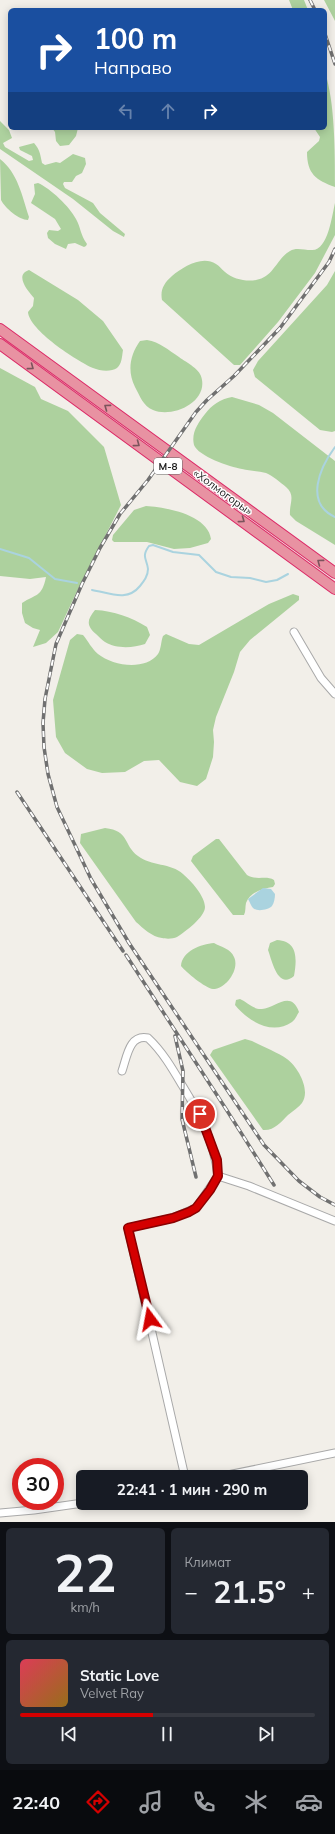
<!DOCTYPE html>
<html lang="ru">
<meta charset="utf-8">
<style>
:root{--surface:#171b24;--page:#242831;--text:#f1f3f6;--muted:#9ea1a6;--line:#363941;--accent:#d40000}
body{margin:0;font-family:Mulish,sans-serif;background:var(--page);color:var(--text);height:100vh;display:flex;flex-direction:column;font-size:15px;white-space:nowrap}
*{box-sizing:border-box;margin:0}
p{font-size:13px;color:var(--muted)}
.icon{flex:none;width:22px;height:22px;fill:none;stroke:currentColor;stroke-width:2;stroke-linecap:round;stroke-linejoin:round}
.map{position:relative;height:1522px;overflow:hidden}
.sheet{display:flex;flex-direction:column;gap:6px;padding:6px;background:#0d0f14;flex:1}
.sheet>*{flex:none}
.banner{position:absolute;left:8px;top:8px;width:319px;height:122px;border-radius:6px;box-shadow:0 2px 10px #0003;background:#1a4fa0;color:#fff;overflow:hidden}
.speed{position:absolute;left:12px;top:1458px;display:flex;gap:8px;font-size:20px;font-weight:700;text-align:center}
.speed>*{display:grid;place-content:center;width:52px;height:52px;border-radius:50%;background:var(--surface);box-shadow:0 2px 10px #0003;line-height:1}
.speed .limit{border:6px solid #d22;background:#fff;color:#111}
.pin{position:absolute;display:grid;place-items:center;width:34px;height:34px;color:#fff;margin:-17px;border:2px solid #fff;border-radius:50%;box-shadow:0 1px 4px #0007}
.me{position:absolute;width:44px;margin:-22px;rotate:347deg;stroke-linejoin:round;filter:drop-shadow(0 0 3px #0008)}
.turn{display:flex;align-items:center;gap:14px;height:84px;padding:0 20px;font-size:18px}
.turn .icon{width:52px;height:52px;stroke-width:2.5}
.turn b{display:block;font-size:28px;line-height:34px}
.lanes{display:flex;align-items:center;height:38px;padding:0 20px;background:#0003;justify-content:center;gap:20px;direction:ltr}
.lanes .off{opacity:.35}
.big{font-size:30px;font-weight:700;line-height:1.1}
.sheet .widget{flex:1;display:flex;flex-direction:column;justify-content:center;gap:6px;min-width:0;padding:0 14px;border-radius:6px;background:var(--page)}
.sheet .dial{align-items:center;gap:0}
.dial b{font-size:52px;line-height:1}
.song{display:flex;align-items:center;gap:12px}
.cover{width:48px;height:48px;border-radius:6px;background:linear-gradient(135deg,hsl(350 70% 55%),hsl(40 70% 35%))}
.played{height:4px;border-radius:2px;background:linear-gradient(90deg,var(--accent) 45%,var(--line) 45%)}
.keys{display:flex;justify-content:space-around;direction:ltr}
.heat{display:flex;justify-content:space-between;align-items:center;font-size:22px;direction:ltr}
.sheet .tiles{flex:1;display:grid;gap:6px;grid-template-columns:1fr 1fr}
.widget:last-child{grid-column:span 2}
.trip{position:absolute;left:76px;top:1470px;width:232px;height:40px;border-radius:6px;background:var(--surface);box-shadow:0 2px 10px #0003;font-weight:700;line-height:40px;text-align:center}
.tabs{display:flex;height:64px;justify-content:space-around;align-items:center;background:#090b0e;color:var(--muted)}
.tabs .icon{width:28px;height:28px}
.tabs .selected{color:var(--accent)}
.tabs b{font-size:18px;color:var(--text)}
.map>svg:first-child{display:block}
.forest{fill:#add19e}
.water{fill:#aad3df}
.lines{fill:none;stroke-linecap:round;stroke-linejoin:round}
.stream{stroke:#aad3df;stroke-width:2}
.minor-casing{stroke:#a9a9a9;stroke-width:9}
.highway-casing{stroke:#dc2a67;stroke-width:12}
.minor{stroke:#fff;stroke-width:7}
.highway{stroke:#e892a2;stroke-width:10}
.rail-casing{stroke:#707070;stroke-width:3.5}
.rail{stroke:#fff;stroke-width:2;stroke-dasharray:6;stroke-linecap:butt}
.oneway{stroke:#7b545c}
.route-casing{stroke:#8a0000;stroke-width:10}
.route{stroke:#d40000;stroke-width:7}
.labels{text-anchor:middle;stroke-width:3;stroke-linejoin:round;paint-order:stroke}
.shield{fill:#fff;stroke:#646464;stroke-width:1}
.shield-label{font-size:10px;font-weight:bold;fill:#222}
.street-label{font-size:11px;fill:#222;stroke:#fff}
</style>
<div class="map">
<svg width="335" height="1522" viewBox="0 0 335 1522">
<rect width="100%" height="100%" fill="#f2efe9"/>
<path class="forest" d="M289,0H304L308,10H293Z
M324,0H335V21L334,19Z
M325,72C335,103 335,152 335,187C316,180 307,174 307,152L319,141L320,137L314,128H325Z
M0,121L9,130L12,138L3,143L5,147L29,161L33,160L32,156L20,150L19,147L34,143C40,150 40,154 42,163L45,165L56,162L60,163L73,154L85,158L86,164L82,173L76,176L72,182H64L63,184L65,188L93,203L100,213L125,234L124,237L113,231L73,199L0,149Z
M52,128H78L76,136L69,145L60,146L56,141L55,132Z
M0,159C18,173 22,196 29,217L28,220C19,220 5,208 1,200Z
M38,183C50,188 70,207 76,219C81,228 80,234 87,244L86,246L84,247L75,243L68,244L66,249L55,244L48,238L47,233L49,230L58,231L61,229L55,219L31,203L35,194L34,184Z
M335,203V235L315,273L278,322L240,365H234L162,300C160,290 164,283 172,276C183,267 202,255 216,264C220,266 221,269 225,272C233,279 246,282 256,280C274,277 276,259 290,251C296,247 304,250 311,250C328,252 332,215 335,203Z
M29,270L78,300L103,321L123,350C122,356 122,364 117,368C111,372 100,371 93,368C77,361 29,330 28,312L33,306L34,298C28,291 14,275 29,270Z
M335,271V431L332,432L320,430L255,377L253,370L258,361L327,285Z
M147,340C160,342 168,350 179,357C187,363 201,369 202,380C206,403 172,418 153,410C143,406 140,396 135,387C127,371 130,355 140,341Z
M0,368L35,387L41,399L68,411L104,447L121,505L78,589L58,632L46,643L33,647L40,630L33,628L25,623L22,613V603C36,594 42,597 46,577L30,579L0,576Z
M232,397L259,405L273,413L335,461V545L296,521L290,515C289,503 296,496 286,487C280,482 273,476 266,473C258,471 250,471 242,469C230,467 198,456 194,445C191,433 198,423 205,414C212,405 220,399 232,397Z
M146,506C166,507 208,515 211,539L208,543L190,548L174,549L147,542H114L112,540L113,535L134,510Z
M293,594L299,596V600L250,640L240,652L234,672L216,717L213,730L214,742L213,757L206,779L197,786L180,782L159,760L144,761L125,772L102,773L87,769L65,753L56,737L53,700L70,640L77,634L83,635C88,641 92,649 98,654C113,666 145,671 158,654C161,650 161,641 163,636L166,634L189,644L199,645L269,604Z
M95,610C114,611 131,617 147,627L150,635L145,644C133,648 116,649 105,642C102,640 98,636 96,634C86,625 87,620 95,610Z
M105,828C130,831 123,845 138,856C151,866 171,863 183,874C191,881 205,896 205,907C205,917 185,932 177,937C173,939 166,939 162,938C152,937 143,928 136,922L80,843L81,834Z
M216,839H219L247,875C257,881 266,875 274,880L275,884L273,887C264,888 250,892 246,903C245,907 246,911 244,915H233L191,861L193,856Z
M277,940C298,941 297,959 294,976C278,990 272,961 268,950L270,943Z
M214,943C221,947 231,949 234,957C240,969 226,989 213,989C205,988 186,972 181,966C182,951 201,944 214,943Z
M240,999C247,1002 254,1010 262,1009C275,1008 291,989 299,1012C297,1015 295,1020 292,1022C272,1036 248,1021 235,1005L236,1000Z
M245,1039L252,1041C263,1047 277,1052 287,1059C298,1067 311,1090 302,1103C299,1107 293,1111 288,1115C281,1122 274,1131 263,1130L210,1055L213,1050Z"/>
<path class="water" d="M263,888L271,889L275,894C275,898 274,903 272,906C268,910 257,912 253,908C251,906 250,902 248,899Z"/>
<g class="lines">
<path class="stream" d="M335,447C320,467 304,503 335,517
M0,549L29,558L55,579L77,583
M92,590C110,593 127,602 140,586C144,581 148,576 148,569C147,559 141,557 149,546L153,545L173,552L199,555L216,572L231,577L250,578L266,582L277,580L288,574"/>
<defs>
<path id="minor" d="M294,632L321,678L335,694
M122,1071C127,1057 129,1034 148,1038C162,1051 172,1068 182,1085C200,1114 214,1142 218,1176L196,1208L173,1218L128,1228L185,1477
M218,1176L249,1186L335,1221
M218,1477L335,1453
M0,1513L34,1510L83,1503"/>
<path id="highway" d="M0,329L335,573
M0,344L335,589"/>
</defs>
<use href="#minor" class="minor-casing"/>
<use href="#highway" class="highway-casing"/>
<use href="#minor" class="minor"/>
<use href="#highway" class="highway"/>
<defs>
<path id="rail" d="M310,0L315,10
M325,34L335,64
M335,249L329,262L280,328L234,376L207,400L196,412L148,480L120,514L100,548L82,584L56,644L45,699L43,723L44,747L48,774L57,807L91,879L129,943L264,1145L299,1181L320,1197L335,1205
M17,792L123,951
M126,955L226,1109L274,1185
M175,1036L183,1071L182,1119L196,1177"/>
</defs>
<use href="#rail" class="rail-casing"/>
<use href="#rail" class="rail"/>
</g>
<defs><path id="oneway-chevron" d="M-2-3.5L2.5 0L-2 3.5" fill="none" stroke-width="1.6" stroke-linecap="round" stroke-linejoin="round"/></defs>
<g class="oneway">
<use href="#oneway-chevron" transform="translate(31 367) rotate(36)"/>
<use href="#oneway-chevron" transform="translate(107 407) rotate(-144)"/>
<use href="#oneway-chevron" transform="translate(137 444) rotate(36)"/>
<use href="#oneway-chevron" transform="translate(242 520) rotate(36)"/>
<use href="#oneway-chevron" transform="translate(320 562) rotate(-143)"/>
</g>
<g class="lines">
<defs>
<path id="route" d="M150,1319L128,1228L173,1218L189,1212L196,1208L210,1190L218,1176L217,1160L200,1114"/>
</defs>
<use href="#route" class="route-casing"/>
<use href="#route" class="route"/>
</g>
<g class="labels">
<rect class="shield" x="154" y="458" width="28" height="16" rx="3"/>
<g class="shield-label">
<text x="168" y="470">М-8</text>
</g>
<g class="street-label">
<text transform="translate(223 492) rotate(36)" y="4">«Холмогоры»</text>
</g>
</g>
</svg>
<div class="speed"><div class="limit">30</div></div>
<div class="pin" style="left:200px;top:1114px;background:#d93025"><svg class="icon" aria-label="arrive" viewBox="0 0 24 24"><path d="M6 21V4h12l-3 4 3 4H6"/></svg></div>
<svg class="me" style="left:150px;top:1319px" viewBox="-20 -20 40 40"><path d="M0-17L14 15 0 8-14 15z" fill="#d40000" stroke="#fff" stroke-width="4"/></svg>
<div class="trip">22:41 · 1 мин · 290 m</div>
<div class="banner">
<div class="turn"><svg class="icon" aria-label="right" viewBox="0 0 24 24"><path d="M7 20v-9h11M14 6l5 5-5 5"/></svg><div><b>100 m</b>Направо</div></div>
<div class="lanes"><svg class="icon off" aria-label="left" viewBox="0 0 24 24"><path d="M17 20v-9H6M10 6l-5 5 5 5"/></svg><svg class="icon off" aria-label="ahead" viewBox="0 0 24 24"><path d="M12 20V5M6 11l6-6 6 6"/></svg><svg class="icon" aria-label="right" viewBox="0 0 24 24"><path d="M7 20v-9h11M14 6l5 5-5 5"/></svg></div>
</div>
</div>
<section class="sheet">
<div class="tiles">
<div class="widget dial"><b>22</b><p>km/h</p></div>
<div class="widget"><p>Климат</p>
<div class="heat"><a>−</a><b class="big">21.5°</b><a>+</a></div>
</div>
<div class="widget">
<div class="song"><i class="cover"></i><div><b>Static Love</b><p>Velvet Ray</p></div></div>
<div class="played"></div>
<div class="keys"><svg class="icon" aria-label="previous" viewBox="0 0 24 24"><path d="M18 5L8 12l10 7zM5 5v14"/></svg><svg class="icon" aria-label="pause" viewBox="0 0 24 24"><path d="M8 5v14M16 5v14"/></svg><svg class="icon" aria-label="next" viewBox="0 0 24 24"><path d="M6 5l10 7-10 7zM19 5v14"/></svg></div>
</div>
</div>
</section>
<nav class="tabs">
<b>22:40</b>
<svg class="icon selected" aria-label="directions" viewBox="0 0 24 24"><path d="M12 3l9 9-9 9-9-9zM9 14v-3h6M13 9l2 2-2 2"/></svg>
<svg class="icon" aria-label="music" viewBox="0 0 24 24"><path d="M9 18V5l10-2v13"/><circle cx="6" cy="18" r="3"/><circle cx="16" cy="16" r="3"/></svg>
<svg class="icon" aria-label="phone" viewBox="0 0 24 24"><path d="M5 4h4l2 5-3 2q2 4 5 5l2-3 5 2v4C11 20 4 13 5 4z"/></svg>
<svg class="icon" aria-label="climate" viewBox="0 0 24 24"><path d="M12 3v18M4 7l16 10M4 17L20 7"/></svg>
<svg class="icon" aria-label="car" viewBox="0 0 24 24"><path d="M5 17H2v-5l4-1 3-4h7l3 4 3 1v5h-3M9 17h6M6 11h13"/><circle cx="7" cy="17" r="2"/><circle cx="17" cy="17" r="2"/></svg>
</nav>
